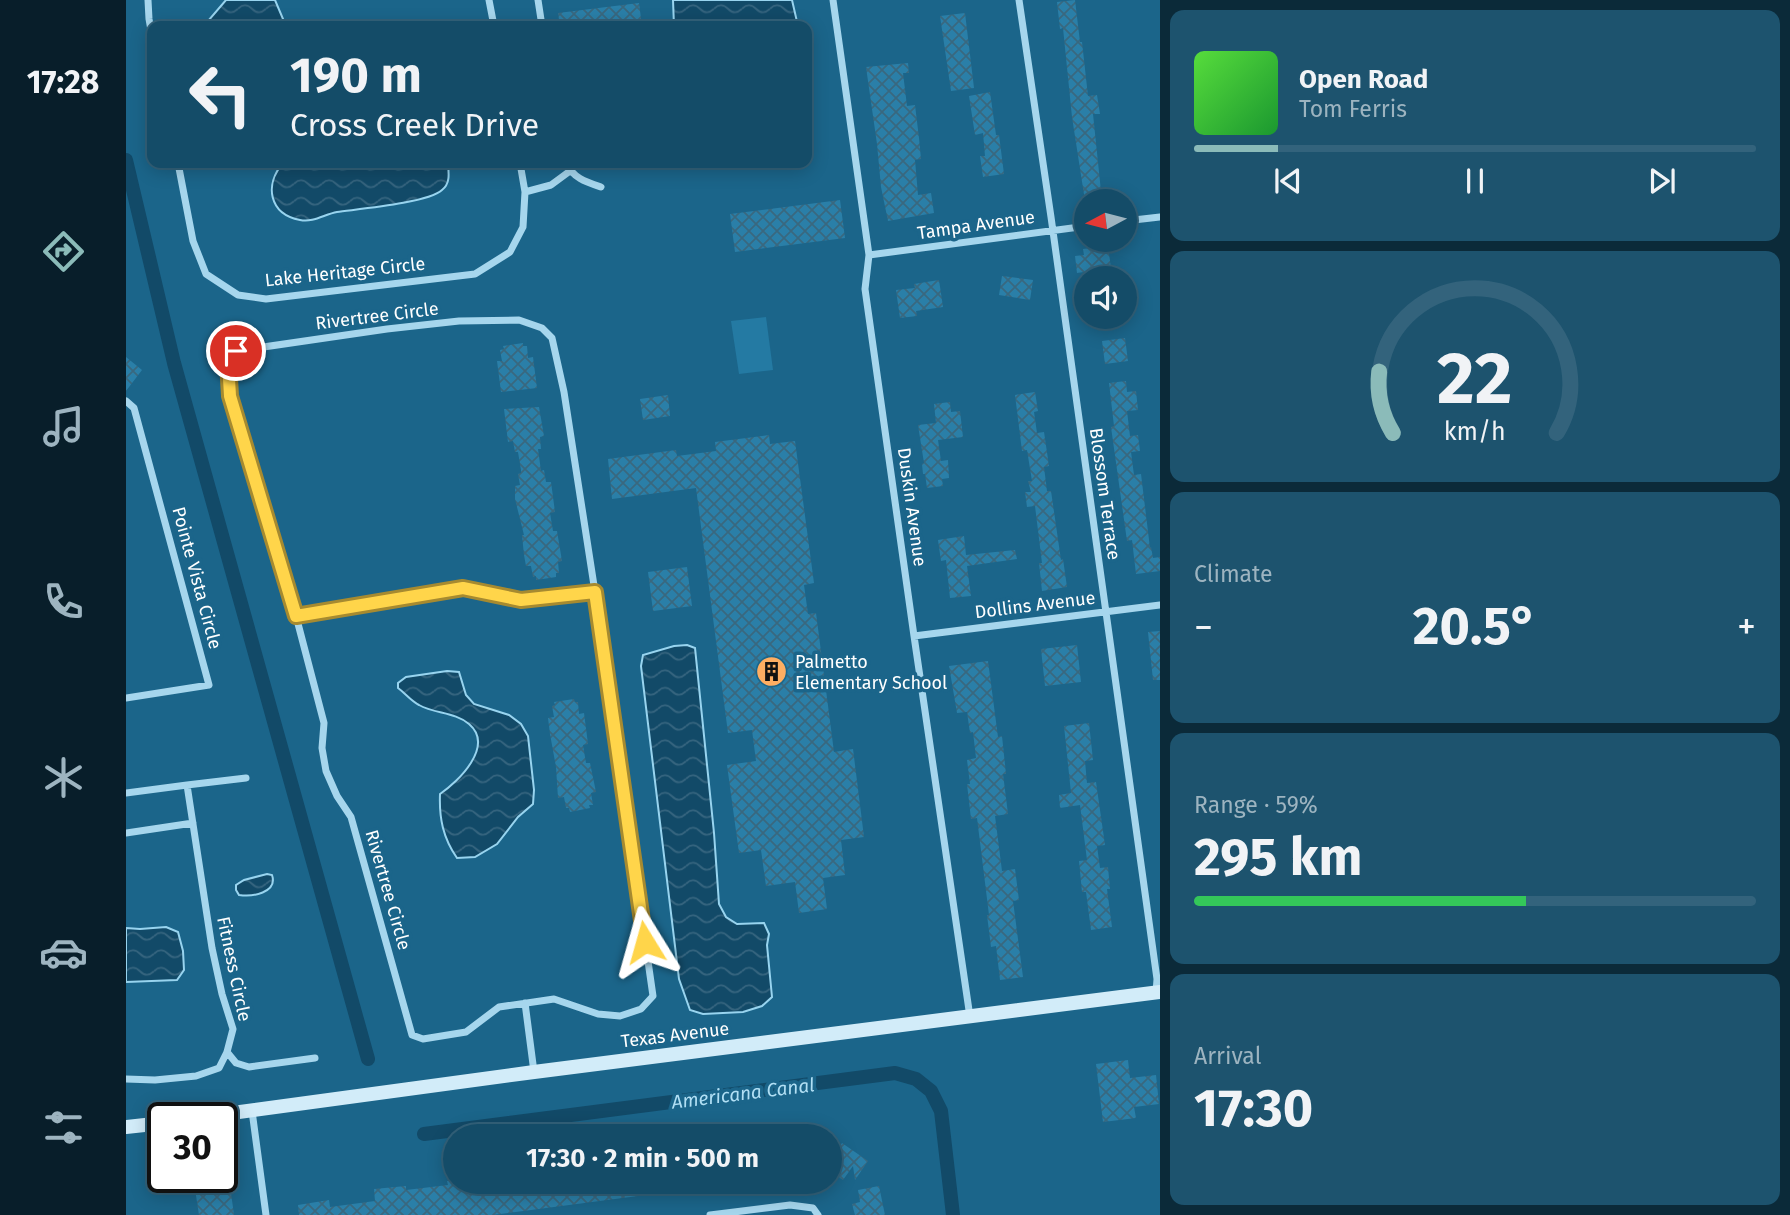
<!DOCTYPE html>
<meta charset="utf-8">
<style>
:root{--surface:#144c68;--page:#1d536e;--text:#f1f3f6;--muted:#9db4c0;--line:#33637c;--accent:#8bbbb9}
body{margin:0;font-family:"Fira Sans",sans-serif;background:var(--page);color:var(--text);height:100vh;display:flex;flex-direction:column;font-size:26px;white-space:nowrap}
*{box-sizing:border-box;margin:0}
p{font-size:23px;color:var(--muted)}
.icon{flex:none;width:38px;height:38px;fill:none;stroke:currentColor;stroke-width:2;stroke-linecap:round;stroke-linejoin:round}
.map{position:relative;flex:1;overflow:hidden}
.side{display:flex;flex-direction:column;gap:10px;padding:10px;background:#0b2a39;width:630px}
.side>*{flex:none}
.hud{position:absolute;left:21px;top:21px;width:665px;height:147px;border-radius:14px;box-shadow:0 4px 18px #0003,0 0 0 2px var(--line);background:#144c68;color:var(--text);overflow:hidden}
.needle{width:46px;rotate:263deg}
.controls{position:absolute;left:948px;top:189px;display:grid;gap:14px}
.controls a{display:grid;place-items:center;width:63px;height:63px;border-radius:50%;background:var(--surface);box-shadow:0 4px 18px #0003,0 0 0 2px var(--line);font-size:35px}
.speed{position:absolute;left:21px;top:1102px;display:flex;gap:14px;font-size:35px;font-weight:700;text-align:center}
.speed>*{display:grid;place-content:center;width:91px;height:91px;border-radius:50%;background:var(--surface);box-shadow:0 4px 18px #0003,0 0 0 2px var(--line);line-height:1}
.speed .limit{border:4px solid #111;border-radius:10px;background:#fff;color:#111}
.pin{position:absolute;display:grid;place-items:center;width:60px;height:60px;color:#fff;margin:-30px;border:4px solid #fff;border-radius:50%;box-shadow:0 2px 7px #0007}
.me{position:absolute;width:77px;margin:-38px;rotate:352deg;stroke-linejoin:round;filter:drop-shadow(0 0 5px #0008)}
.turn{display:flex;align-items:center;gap:24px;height:147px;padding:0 28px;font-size:32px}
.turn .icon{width:91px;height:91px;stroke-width:2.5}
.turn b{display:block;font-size:49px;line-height:60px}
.big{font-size:52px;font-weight:700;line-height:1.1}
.side .widget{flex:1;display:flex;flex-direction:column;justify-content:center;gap:10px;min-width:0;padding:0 24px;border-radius:14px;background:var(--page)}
.side .dial{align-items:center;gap:0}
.dial svg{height:182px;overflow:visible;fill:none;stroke:var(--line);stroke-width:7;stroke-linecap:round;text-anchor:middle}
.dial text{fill:var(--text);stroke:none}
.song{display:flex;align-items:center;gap:21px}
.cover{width:84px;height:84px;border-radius:10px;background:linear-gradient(135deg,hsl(110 70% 55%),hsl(130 70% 35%))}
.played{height:7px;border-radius:4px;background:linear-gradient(90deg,var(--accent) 15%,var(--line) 15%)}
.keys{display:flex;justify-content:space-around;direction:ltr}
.heat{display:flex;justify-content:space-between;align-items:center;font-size:38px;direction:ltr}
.charge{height:10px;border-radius:5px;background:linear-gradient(90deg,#34c759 59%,var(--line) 0)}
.trip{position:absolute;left:317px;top:1124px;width:399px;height:70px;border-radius:35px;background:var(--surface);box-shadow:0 4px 18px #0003,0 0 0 2px var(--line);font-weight:700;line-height:70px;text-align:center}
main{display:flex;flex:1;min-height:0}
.tabs{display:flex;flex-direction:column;width:126px;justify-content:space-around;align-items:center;background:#081e2a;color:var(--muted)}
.tabs .icon{width:49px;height:49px}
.tabs .selected{color:var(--accent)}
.tabs b{font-size:32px;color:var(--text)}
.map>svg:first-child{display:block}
.green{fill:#247aa3}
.water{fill:url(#water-waves);stroke:#98d4ef;stroke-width:2}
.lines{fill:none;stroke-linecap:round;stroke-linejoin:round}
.canal{stroke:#124a68;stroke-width:14}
.building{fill:url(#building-cross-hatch)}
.street{stroke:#a6d6ed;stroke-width:7}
.secondary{stroke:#d2ecf9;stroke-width:14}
.route-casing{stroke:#a68a30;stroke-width:18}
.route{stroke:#ffd54a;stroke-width:12}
.labels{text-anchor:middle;stroke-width:7;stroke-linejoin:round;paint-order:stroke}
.street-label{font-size:18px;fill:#fff;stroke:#1b658a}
.poi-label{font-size:18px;fill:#fff;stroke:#1b658a;text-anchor:start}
.water-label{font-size:19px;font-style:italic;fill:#b1dff4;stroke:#1b658a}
</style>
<main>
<nav class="tabs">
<b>17:28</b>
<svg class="icon selected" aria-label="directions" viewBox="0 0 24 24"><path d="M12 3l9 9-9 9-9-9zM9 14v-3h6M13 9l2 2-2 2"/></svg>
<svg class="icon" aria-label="music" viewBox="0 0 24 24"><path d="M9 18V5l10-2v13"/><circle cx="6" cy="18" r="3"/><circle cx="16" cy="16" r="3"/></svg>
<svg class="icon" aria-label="phone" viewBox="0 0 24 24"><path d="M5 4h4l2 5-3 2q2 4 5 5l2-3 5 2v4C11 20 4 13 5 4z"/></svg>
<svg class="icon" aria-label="climate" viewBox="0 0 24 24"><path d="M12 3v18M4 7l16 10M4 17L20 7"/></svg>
<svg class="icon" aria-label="car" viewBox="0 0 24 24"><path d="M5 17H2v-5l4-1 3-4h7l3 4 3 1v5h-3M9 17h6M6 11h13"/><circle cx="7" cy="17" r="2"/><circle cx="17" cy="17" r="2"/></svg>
<svg class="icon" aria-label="filters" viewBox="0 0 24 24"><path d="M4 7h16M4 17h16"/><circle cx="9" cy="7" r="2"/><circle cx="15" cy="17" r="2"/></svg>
</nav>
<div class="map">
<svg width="1034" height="1215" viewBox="0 0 1034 1215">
<defs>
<pattern id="water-waves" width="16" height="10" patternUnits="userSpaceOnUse" patternTransform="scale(1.75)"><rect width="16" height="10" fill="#124a68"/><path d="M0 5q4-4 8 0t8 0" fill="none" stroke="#36657f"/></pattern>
<pattern id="building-cross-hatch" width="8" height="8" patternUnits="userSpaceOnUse" patternTransform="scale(1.75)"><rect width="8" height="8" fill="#2a7fa8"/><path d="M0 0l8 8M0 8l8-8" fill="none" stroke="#39687f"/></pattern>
</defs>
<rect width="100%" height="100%" fill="#1b658a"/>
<path class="green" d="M640,317L647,370L613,374L605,321Z"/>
<path class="water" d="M100,0H149L160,26H83L82,21Z
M547,0H666L672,26H548Z
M157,163H318L322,165C323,174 324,184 316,190C302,203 232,209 211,212C199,214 187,223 174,220C143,214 138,185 157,163Z
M561,645L569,648L588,833L593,904L600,917L611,924L638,923L643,934L641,945L646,997L636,1006L617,1012L577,1014L564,1010L553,979L515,666L517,655L548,646Z
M321,671L333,672L340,695L348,704L383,715L395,724L402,736L408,790L407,804L392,817L371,844L349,857L331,858C317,838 313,818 314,794C332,782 369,746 343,724C329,712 309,714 293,705C285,701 279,693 272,688V683L280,677Z
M141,874L146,875C152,893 126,897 113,895L110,890V885L118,880Z
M40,927L52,932L57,951L58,970L51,980L0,982V928L14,929Z"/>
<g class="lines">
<path class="canal" d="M0,160L48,363L242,1059
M298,1134L769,1073L790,1079L805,1091L815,1111L827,1215"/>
</g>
<path class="building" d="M949,0L954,42H956L962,96L971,95L974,114H967L976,201H959L946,117L937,28L934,29L931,2Z
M513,3L516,26H434L432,13Z
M839,13L848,88L825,91L814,16Z
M782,63L783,73H777L781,106L789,105L793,138L795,159L789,160L792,195L805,193L808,213L762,221L755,187L751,144L740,67Z
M864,92L870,135H873L878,174L857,177L854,156H859L857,133L849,135L843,96Z
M714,200L719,238L609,252L604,214Z
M982,246L985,268L951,273L949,256L958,255L957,249Z
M876,276L907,280L904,300L873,295Z
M813,280L817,307L790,311L791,316L774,318L770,290L789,288L788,284Z
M999,338L1002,361L979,364L976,341Z
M397,343V346H401L402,358L407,357L411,388L375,392L371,361H376L374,350L378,349L377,346Z
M0,357L16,370L0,391Z
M1000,381L1001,392L1010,391L1012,410L1001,411L1004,436L1012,435L1014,451L1005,452L1008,475L1015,474L1024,548L1025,547L1027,558L1034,557V571L1010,574L1006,540L1001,541L985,427L988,426L983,383Z
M909,392L912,411L908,412L911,433L918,432L923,466L918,467L921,491H925L935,560L937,559L941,587L916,591L913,563H916L909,506L901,507L899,492H905L902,481H906L901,450L896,451L889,395Z
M542,395L544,416L517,420L514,399Z
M824,402L825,412L834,411L837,437L812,440L815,461L822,460L823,478L816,479L817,486L801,488L799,474H797L796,464L798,463L792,425L810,423L808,404Z
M413,407L418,436L414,437L415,449H412L415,471L418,470L420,482H425L429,512L424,513L427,531H431L436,561L432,562L433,573H430V577L410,580V576L407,577L405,566H400L398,555L396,535H398L389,499V486L394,485L392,474L395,473V470L392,452H389L387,441L382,442L378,409Z
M643,435L644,444L669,441L688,583L678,585L682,614L690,613L708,752L727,749L738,837L715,840L719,875L697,878L701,909L673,913L669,882L640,886L635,850L613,853L601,765L630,761L626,730L602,733L570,488L486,499L482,459L550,450L551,456L590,451L589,442Z
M838,536L840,555L889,550L891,559L841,566L845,596L824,598L820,560L815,561L812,540Z
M561,567L566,606L527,611L522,572Z
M1034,631V680H1027L1022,632Z
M951,645L955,682L919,686L915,649Z
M862,661L872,737L876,736L880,774H877L882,814L869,816L876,871L889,869L893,900L887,901L897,977L874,980L870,946L865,947L861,915H863L851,818L845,819L841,784H844L841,760L850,758L847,732L844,733L841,712L831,713L823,666Z
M448,699L449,702H452L453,714L458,713L462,744L457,745L460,763H464L470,792L465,793L467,805H463L464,808L444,812L443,808H440L438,797L432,798L430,767L424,734L422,718L428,717L426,706L429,705L428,702Z
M963,723L967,760L959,761L961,783L970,782L979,845L971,846L974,868L982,867L984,889H981L986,927L965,930L960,892H956L953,861L961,860L954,805L934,808L933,795L945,793L938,726Z
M1002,1060L1004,1078L1030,1075L1033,1104L1008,1107L1010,1118L977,1122L970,1064Z
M716,1143L742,1161L729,1180L727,1166L717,1180L704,1171V1161Z
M73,1178H103L108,1215H73L69,1189H75Z
M321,1181H534L535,1193L366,1215H173L172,1205L203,1200L204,1207L249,1201L248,1189L280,1186V1190L322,1185Z
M753,1186L759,1215H729L726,1204L734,1202L732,1190Z"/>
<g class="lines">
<path class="street" d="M22,0L23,19L26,36
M363,0L368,26
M412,0L416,26
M707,0L743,255L739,289L788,636L844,1017
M893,0L925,217L1031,979L1030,993
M52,163L67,241L80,274L112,295L140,299L349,274L384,252L397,227L399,192L394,163
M440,163C447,178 460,182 475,187
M399,192L425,185L444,171
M999,221L1034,217
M743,255L961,226
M393,320L416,328L426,338L438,392L469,592L527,996L515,1009L494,1016L472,1014L428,999L373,1007L340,1032L297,1039L286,1035L225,817L211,796L200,771L196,748L198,723L170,616L104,396L102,361L110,351L261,329L333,321Z
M0,401L8,408L83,685L0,698
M170,616L337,588L395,600L469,592
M788,636L1034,605
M61,785L120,778
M0,793L61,785L86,948L96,994L107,1029L101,1052L93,1068L70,1076L29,1080L0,1079
M0,833L67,823
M399,1003L408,1072
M101,1052L110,1063L123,1067L189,1058
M126,1111L140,1215
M584,1215L664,1205L687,1208L692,1215"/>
<path class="secondary" d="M69,1118L408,1072L1034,992
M0,1127L37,1123"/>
</g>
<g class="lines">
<defs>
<path id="route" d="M110,351L102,361L104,396L170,616L337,588L395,600L469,592L519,942"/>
</defs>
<use href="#route" class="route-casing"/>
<use href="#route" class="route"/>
</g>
<defs>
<symbol id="building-disc" viewBox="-11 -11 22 22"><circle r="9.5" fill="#feae62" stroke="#1b658a"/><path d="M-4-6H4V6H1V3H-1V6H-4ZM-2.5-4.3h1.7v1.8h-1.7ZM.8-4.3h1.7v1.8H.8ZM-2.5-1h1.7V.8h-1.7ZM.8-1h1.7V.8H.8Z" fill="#111"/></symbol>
</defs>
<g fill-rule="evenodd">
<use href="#building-disc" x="628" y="654" width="35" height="35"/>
</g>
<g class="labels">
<g class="street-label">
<text transform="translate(850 225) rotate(-8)" y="6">Tampa Avenue</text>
<text transform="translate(219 272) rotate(-6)" y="6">Lake Heritage Circle</text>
<text transform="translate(251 316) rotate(-7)" y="6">Rivertree Circle</text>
<text transform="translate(979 494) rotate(82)" y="6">Blossom Terrace</text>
<text transform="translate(786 507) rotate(82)" y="6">Duskin Avenue</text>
<text transform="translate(71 578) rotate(75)" y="6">Pointe Vista Circle</text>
<text transform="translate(909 605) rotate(-7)" y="6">Dollins Avenue</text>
<text transform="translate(262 890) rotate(74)" y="6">Rivertree Circle</text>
<text transform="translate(108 969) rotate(78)" y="6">Fitness Circle</text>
<text transform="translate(549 1035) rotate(-7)" y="6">Texas Avenue</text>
</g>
<g class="poi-label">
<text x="669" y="668">Palmetto<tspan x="669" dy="21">Elementary School</tspan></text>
</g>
<g class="water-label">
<text transform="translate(617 1093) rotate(-7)" y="7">Americana Canal</text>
</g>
</g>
</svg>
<div class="controls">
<a><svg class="needle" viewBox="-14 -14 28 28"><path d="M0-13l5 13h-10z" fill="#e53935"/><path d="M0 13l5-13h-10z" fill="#9db4c0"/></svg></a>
<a><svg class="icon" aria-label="sound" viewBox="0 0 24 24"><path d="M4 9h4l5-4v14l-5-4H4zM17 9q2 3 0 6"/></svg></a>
</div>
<div class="speed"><div class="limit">30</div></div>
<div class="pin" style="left:110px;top:351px;background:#d93025"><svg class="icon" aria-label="arrive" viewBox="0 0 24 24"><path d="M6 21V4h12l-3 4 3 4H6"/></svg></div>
<svg class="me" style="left:519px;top:942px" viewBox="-20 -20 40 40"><path d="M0-17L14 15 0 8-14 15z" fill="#ffd54a" stroke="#fff" stroke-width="4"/></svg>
<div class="trip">17:30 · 2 min · 500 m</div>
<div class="hud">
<div class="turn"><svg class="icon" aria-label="left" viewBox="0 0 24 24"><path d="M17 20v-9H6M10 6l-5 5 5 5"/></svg><div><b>190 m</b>Cross Creek Drive</div></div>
</div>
</div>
<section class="side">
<div class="widget">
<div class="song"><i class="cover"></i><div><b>Open Road</b><p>Tom Ferris</p></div></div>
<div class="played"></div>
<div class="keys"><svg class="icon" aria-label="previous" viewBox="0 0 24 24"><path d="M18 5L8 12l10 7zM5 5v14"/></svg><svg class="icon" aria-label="pause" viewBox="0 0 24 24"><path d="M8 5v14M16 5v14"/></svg><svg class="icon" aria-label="next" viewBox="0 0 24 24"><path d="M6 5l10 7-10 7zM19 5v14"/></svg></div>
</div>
<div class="widget dial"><svg viewBox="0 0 100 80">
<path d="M14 69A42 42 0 1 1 86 69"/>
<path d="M14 69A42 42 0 0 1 8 42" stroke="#8bbbb9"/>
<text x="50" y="56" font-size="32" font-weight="700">22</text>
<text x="50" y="72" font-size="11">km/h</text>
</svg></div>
<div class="widget"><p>Climate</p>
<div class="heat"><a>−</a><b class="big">20.5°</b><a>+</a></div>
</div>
<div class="widget"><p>Range · 59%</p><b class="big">295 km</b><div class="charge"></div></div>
<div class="widget"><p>Arrival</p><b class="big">17:30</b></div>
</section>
</main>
